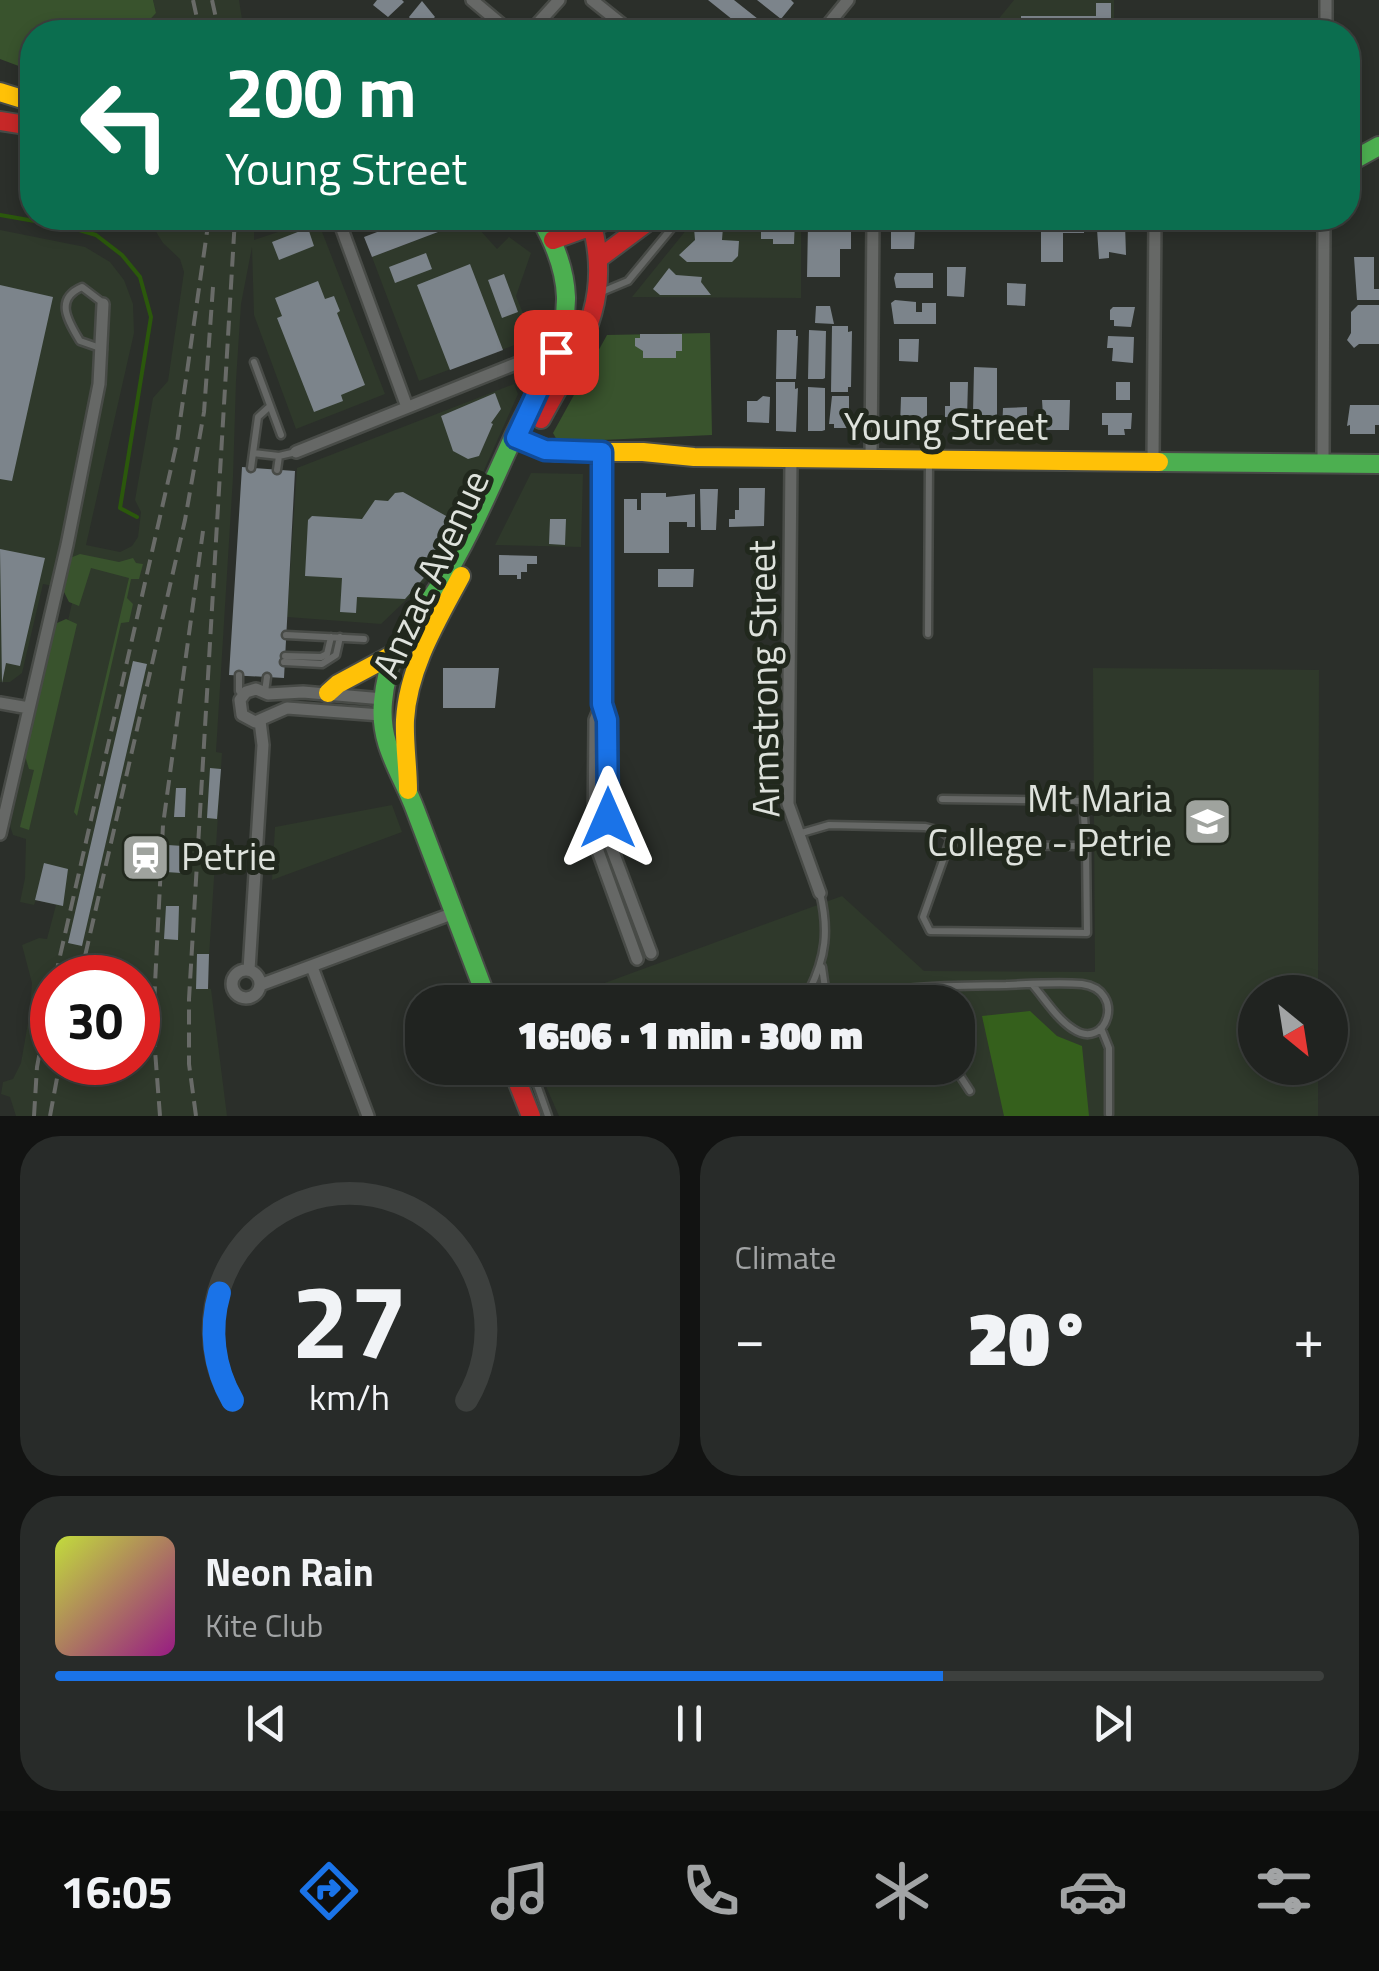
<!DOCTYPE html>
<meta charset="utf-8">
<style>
:root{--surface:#202320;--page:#282b29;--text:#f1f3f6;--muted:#a2a4a5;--line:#3d403e;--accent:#1a73e8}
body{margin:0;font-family:"Titillium Web",sans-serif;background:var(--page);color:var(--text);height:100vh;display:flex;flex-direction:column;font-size:38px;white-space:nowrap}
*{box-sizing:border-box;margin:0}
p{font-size:32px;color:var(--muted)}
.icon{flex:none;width:55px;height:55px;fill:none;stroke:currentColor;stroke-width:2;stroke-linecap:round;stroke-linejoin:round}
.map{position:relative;height:1116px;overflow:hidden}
.details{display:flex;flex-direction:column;gap:20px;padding:20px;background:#121312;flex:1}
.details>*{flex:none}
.top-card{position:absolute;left:20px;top:20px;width:1340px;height:210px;border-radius:40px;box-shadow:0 5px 15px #0003,0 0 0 2px var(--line);background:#0b6e4f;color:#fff;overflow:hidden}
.needle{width:65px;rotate:150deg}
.tools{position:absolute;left:1238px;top:975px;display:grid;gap:20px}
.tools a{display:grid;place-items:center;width:110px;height:110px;border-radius:50%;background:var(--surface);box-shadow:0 5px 15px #0003,0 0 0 2px var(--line);font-size:50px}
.speed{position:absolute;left:30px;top:955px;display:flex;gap:20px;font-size:50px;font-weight:700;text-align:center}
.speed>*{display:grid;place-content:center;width:130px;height:130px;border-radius:50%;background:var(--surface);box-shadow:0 5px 15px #0003,0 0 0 2px var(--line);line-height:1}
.speed .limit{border:15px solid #d22;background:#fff;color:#111}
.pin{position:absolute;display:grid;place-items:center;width:85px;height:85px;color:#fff;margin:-42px;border-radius:20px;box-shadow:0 5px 15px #0006}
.me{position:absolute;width:110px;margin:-55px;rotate:0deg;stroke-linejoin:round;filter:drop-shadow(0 0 8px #0008)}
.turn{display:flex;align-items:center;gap:35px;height:210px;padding:0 40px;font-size:45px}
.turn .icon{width:130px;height:130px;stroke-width:2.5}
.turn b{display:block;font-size:70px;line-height:85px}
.big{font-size:75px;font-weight:800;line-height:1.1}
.details .tile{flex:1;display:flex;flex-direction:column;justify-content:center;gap:15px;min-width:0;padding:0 35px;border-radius:40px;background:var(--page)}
.details .dial{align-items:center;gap:0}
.dial svg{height:260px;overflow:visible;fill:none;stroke:var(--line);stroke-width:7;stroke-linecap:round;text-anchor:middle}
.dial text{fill:var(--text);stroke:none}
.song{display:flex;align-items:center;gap:30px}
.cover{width:120px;height:120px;border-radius:15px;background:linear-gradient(135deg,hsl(70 70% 55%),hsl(310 70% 35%))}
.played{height:10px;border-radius:5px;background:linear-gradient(90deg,var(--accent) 70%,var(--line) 70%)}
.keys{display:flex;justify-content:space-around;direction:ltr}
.heat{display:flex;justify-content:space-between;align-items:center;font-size:55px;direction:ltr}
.details .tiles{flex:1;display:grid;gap:20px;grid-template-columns:1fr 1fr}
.tile:last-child{grid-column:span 2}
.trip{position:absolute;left:405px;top:985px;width:570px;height:100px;border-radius:40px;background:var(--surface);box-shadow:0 5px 15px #0003,0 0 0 2px var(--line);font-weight:800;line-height:100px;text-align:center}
.dock{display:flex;height:160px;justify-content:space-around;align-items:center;background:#0d0e0d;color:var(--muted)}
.dock .icon{width:70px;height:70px}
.dock .current{color:var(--accent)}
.dock b{font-size:45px;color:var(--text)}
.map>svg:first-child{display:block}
.built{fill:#2f392b;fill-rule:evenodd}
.green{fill:#39532d}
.forest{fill:#35601c}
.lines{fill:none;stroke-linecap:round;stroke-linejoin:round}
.stream{stroke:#2b580c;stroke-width:4}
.building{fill:#7c848b}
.lane-casing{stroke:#484b47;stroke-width:11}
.street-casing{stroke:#484b47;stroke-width:16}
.fast-casing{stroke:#484b47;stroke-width:22}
.slow-casing{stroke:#484b47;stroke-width:22}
.jam-casing{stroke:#484b47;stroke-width:22}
.lane{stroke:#666866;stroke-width:6}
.street{stroke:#666866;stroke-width:11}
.fast{stroke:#4caf50;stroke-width:18}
.slow{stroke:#ffc107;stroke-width:18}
.jam{stroke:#c62828;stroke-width:18}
.rail{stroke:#696b68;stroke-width:4;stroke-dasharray:15 8;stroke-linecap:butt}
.route-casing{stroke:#114b97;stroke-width:25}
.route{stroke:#1a73e8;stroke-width:18}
.labels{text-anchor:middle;stroke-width:10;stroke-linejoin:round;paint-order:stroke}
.street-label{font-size:38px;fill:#dee2dc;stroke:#21281d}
.poi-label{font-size:38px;fill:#dee2dc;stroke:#21281d;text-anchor:end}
</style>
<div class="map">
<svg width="1379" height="1116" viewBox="0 0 1379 1116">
<rect width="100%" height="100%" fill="#2b2f2a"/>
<path class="built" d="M153,0H239L244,32H142L141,28L156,13Z
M1014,0H1114V32H988Z
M155,218H254V240L305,223L319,224L385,394L296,429L254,315L252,247L241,304L236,381L233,477L216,752L222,753L207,988L211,989L227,1116H16L10,1097L1,1094L3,1082L13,1079L21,1063L29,1017L32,983L22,945L39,938L47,939L56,905L36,900L34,905L20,902L25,878L26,839L13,835L10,826L27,750L38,752L75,590L43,584L22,673L10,682H0V230L85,247L110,262L124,280L133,304L134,333L86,545L120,552L132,546L138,537L141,512L135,500L153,398L168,381L184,272L180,259L163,243L155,230ZM52,978H138V1062H52Z
M696,218H801V298L632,297Z
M471,220L497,249L509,237L531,253L516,296L533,338L419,381L372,257Z
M514,384L518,394L468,506L439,566L425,582L381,624L287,617L297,468Z
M531,473L583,474L581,547L495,545Z
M1093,668L1319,670L1318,992H1255V1068H1318V1116H559L538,1068H958V1002H553L842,896L924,971L1095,972Z
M392,805L402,832L272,880L275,827Z"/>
<path class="green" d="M0,0H153L156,13L142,28V32H32V71L0,59Z
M710,333L712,435L558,442L553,433L607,335Z
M80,554L119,562L133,558L136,563L143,564L139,579H131L127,598L133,604L129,622L121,623L77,816L74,812L129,578L91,568L79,606L69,602L63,590L70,558Z
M66,619L77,624L29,830L20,827L34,770L29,769L25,756L53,632L57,623Z"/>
<path class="forest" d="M1030,1011L1057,1036L1082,1046L1089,1116H1004L982,1016Z"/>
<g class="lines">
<path class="stream" d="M0,215L69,227L96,235L122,255L140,277L151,317L120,508L137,517"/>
</g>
<path class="building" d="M377,0H402L404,2L388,17L373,5Z
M708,0H734L768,27L764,32H748Z
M757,0H791L794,3L781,19Z
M422,1L435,17L419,31L409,17Z
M1096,3H1111V32H1013L1015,21H1021V16H1096Z
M414,218H475L372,257L364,237Z
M699,218H727V227H723L722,240L739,241L738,256L732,262H687L679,255L695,240L694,228H699Z
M773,218H795L794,244H773V239H761V232H773Z
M921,218H943V229H921Z
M1041,218H1084V233H1063V262H1041Z
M808,224H851V249H840V277H807Z
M1100,224H1125L1126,255L1109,252V258L1099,259L1097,229H1100Z
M308,228L314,246L279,260L272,242Z
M915,229L914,249H891V230Z
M426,253L432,269L395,283L389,267Z
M1354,257H1374V289H1379V300H1357Z
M470,264L503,350L450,370L417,285Z
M947,267H966L964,297L947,296Z
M669,268L676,275L702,277L701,282L711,295H660L653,289Z
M896,273H933V288H896L894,278Z
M504,274L518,312L502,318L488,280Z
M318,281L325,299L334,296L340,311L337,313L365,385L341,395L343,401L314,412L277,318L282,316L275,298Z
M1007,283L1026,284L1025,306L1007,305Z
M0,285L53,297L12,481L0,479Z
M895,300L916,302V312H922V303H936V324H894L891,303Z
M1358,305H1379V344H1359L1354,348L1347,340L1351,333V312Z
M816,306H830L834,324L815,323Z
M1113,307H1135L1131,327L1114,326V320H1110V310Z
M832,326H848V332L852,331L851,387H848V392H831Z
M777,330H796V336H798L796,379H776Z
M809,330L826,331L825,378L823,379H808Z
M640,334H682V351H676V358H643V351L635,346V338H640Z
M1108,336L1134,337L1133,363L1112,361L1113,348H1107Z
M899,339H919L918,362L899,361Z
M974,367L997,368V430H970V413H973Z
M776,382H795V389L798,388L796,432L776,431Z
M950,382H968L967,418L945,417V406H950Z
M1116,382H1130V400H1116Z
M808,387L825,388V430L822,431H808Z
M495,393L501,409L491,423L493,424L479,456L468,459L453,451L441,416Z
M763,396L770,397L769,423L747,422V401H757Z
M832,396H849V428H834V424H829Z
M901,397H927V427H900Z
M1042,400H1070L1069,430H1044Z
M1350,405H1379V425H1375V434H1350V425L1347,426Z
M1027,407V433L1002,432L1003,408Z
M1102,413H1132L1131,429H1124L1125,435H1108V425H1102Z
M242,467L295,471L284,678L229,675Z
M739,488H765L764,526L729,527V519H735V510H739Z
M700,489H718L716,530H701Z
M403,492L457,522L438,562L405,599L357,597L356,613L340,612L342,578L305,576L308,520L312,516L362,519L375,500L388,501L395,493Z
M641,493H666V497L695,494V527H687V522H669V553H624V499H637V510H641Z
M550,519H566L565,545L549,544Z
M0,549L45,558L20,666L6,663L2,683Z
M499,555L537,556V564H527V572H521V579H517V575H499Z
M658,569H694L693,587H658Z
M133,661L147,664L82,946L68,943Z
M443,668H499L495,708H443Z
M210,768L221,769L217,819L207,818Z
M176,788H186L185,817H174Z
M168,845L183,846L181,873L166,872Z
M44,863L68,869L63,906L35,900Z
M166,906H179L178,940L164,939Z
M197,954H209L208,989H196Z"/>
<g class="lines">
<defs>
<path id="lane" d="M604,291L628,281L680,218
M103,303L82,287C54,299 68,321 80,341L103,349
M254,362L281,435
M269,407L258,417L253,453L279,456L296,452
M251,468L253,453
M277,470L279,456
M928,634L929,461
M286,635L364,639
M285,656L321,657L327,654L331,637
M284,662L322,664L336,655L340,637
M239,675V691L242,695
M265,692L267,677
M942,799L1083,801L1086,846
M798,834L829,825L925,827L941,831L960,845L1086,846L1087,933L930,931L923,917L951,838
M822,967L825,988L831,995L832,1002
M809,991C826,957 829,930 820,893
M806,1002L809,991L825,988
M839,1002C894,985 949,986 1006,985C1031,984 1057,982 1082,984C1127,990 1107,1052 1073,1029C1057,1019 1045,999 1032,984
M1101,1028L1109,1048V1114
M522,1068L535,1079L548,1116
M847,1068L851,1081L861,1080L882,1068
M955,1068L970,1091"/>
<path id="street" d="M472,0L510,32
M592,0L632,32
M530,32L559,0
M822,32L848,0
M1326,32V0
M338,218L407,407
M296,452L523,361L551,362
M602,452V703L607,720L609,841L651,953
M791,459L788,804L820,893
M871,459L873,218
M1153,461L1155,218
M1323,463L1324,218
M268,694L256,689L246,692L240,700L242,715L255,722L287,708L381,715
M268,694L303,692L383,699
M0,703L29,708
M602,703L595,720L594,840L637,959
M0,834L67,545L99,384L103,304
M312,967L368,1116
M232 984a14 14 0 1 1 28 0a14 14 0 1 1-28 0Z
M249,970L263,745L260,721
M260,985L454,913"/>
<path id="fast" d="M1348,163L1379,146
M547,228L570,218
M1159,462L1379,464
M488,1002C464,938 440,874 415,809C401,772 379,745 383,702C388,646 410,631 438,588C468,541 490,488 513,438C533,395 567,346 566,297C565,268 554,242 540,218"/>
<path id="slow" d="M0,92L32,102
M516,438L555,452H643L694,457L1159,462
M328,693L338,684L392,655
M408,790C408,767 404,743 405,720C408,668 437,621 461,576"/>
<path id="jam" d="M0,121L32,126
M553,240L614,218
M602,256L653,218
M541,419C579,349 615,301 590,218
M512,1068L531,1116"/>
</defs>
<use href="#lane" class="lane-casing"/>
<use href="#street" class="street-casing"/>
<use href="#fast" class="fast-casing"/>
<use href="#slow" class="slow-casing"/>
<use href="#jam" class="jam-casing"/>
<use href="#lane" class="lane"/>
<use href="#street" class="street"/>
<use href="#fast" class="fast"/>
<use href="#slow" class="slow"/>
<use href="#jam" class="jam"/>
<path class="rail" d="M193,0L200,32
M212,0L219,32
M55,978L177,442L209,218
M80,978L185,520L204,412L213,287
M34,1116L37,1067L52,988
M50,1116L60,1062
M160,1116L153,1024L163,825L203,531
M196,1116L189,1064V999L235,218"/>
</g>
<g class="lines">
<defs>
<path id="route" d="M556,352L516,438L545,450L602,452V704L607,720L608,818"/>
</defs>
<use href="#route" class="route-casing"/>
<use href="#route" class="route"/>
</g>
<defs>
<symbol id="school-square" viewBox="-11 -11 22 22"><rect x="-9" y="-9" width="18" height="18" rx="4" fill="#9fa39e" stroke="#21281d"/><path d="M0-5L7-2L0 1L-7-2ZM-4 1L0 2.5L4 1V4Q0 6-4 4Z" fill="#fff"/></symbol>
<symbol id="station-square" viewBox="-11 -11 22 22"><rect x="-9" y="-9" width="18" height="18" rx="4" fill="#9fa39e" stroke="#21281d"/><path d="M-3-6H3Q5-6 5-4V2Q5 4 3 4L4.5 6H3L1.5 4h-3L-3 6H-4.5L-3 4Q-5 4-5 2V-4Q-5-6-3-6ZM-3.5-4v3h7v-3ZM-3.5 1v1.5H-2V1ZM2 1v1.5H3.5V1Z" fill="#fff"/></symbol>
</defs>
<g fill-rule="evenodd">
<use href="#school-square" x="1180" y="794" width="55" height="55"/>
<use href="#station-square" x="118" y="830" width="55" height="55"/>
</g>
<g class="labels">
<g class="street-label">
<text x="946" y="440">Young Street</text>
<text transform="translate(431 574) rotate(-65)" y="13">Anzac Avenue</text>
<text transform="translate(764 679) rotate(-91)" y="13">Armstrong Street</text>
</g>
<g class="poi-label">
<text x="1172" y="812">Mt Maria<tspan x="1172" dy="44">College - Petrie</tspan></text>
<text x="181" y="870" text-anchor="start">Petrie</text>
</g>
</g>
</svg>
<div class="tools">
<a><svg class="needle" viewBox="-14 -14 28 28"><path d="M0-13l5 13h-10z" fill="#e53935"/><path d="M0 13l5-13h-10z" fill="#a2a4a5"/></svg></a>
</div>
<div class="speed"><div class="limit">30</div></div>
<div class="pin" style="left:556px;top:352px;background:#d93025"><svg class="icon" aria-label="arrive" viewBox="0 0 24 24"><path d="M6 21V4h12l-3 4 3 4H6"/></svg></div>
<svg class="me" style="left:608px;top:818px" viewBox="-20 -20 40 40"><path d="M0-17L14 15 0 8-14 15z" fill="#1a73e8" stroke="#fff" stroke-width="4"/></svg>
<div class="trip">16:06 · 1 min · 300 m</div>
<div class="top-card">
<div class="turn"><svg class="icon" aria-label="left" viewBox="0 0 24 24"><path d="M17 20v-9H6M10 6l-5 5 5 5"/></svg><div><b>200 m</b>Young Street</div></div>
</div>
</div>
<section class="details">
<div class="tiles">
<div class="tile dial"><svg viewBox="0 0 100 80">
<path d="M14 69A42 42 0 1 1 86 69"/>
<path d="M14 69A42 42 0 0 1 10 36" stroke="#1a73e8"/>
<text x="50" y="56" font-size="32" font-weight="700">27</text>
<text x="50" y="72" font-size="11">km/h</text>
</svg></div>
<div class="tile"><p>Climate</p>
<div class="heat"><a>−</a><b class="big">20°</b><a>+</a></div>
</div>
<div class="tile">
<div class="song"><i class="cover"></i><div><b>Neon Rain</b><p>Kite Club</p></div></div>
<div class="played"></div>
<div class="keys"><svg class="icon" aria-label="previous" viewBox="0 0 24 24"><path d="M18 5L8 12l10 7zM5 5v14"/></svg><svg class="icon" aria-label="pause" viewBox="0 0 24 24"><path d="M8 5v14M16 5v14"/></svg><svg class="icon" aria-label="next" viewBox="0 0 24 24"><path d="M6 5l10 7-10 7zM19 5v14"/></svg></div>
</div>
</div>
</section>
<nav class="dock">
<b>16:05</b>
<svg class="icon current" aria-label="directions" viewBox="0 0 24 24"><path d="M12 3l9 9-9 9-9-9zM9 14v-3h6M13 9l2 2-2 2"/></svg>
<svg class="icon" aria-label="music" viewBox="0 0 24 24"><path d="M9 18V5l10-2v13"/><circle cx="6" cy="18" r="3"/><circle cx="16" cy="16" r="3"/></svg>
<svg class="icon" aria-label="phone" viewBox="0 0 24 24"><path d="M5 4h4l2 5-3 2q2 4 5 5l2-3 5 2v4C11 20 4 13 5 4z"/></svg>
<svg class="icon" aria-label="climate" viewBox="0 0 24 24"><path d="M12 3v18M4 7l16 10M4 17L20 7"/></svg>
<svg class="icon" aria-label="car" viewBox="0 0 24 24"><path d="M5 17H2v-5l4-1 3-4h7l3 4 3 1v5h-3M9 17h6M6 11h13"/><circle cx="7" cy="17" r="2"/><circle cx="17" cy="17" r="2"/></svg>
<svg class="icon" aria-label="filters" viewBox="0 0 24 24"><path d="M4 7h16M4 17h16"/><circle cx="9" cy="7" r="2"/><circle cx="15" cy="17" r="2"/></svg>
</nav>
